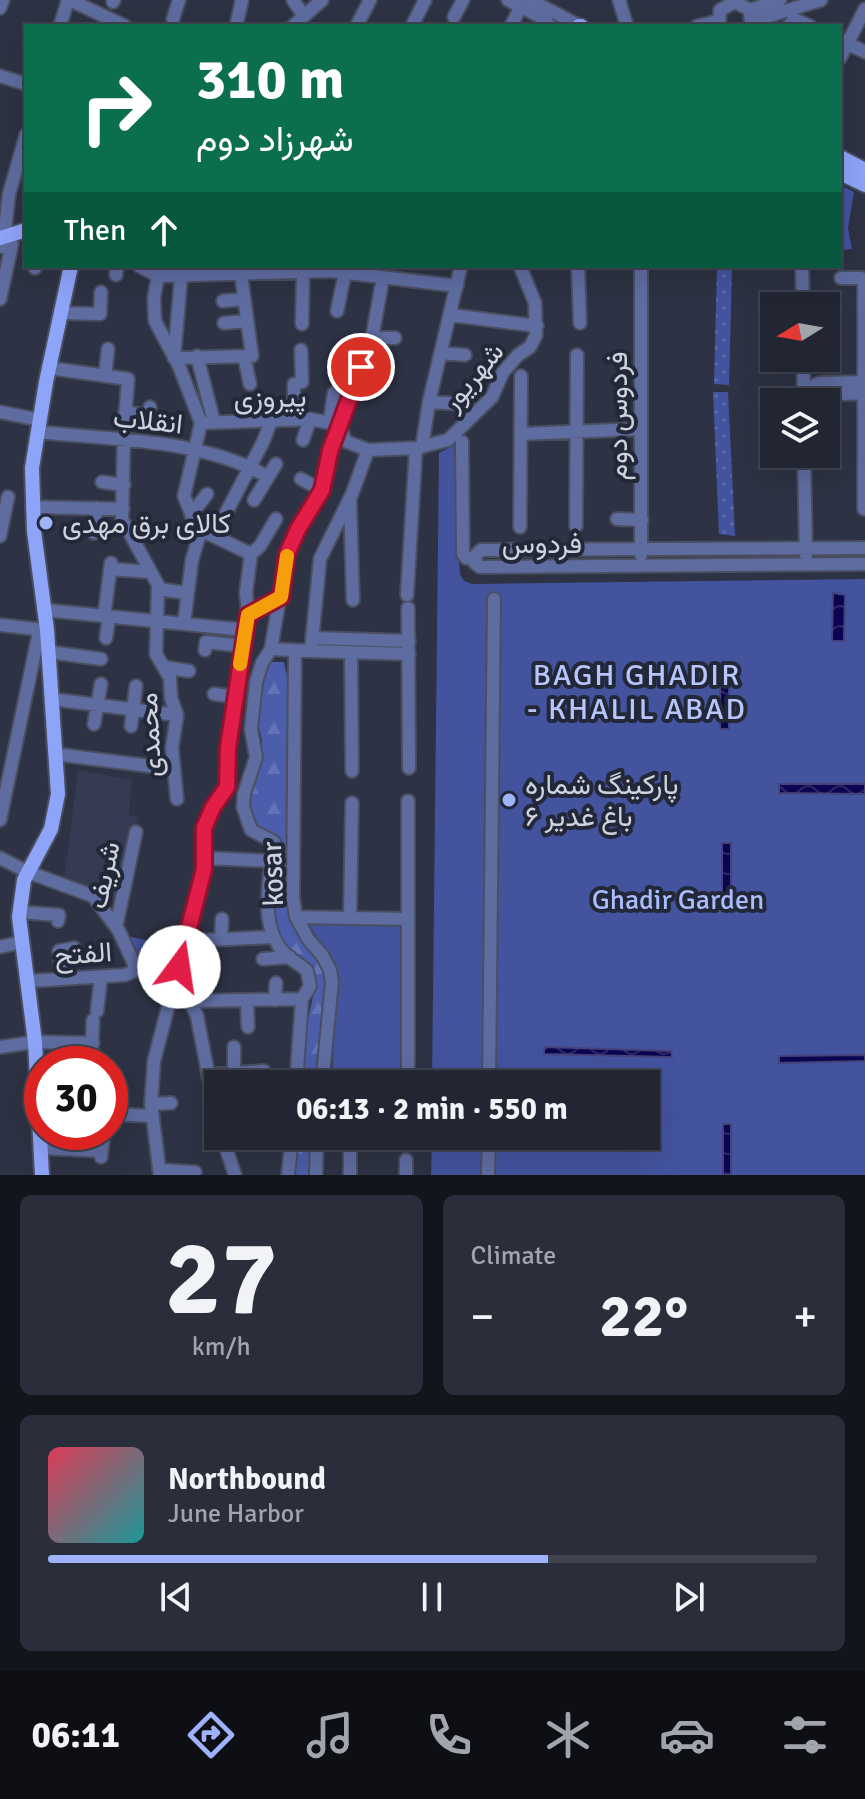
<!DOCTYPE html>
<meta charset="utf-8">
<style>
:root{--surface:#222633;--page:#2a2e3b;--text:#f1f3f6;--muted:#a2a5ac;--line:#3f434e;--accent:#9fb3fd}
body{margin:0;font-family:Signika,Vazirmatn,sans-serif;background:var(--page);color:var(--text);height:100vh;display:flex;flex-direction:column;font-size:30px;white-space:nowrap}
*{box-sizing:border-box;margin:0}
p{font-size:26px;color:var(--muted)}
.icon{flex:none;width:44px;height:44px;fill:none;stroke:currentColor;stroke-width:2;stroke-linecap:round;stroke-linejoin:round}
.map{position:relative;height:1175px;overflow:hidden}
.sheet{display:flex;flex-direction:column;gap:20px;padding:20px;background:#13151c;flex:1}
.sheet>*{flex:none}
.banner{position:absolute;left:24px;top:24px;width:818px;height:244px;border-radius:0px;box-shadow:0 8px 32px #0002,0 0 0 2px var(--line);background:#0b6e4f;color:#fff;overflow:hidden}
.needle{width:52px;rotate:259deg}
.controls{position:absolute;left:760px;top:292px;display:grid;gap:16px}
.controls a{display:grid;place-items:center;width:80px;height:80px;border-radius:0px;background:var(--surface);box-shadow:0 8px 32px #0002,0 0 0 2px var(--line);font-size:40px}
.speed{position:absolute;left:24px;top:1046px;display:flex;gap:16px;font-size:40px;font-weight:700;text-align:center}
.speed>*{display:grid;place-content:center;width:104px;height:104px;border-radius:50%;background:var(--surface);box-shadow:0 8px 32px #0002,0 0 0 2px var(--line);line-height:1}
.speed .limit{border:12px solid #d22;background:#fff;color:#111}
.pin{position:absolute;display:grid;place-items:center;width:68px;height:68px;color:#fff;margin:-34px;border:4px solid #fff;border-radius:50%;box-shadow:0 2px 8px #0007}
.me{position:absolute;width:88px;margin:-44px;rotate:14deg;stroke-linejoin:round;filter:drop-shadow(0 0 6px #0008)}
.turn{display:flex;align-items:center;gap:28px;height:168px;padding:0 40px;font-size:36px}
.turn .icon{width:104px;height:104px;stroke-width:2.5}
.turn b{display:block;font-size:56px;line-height:68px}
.then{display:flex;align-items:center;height:76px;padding:0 40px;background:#0003;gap:16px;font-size:30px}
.big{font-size:60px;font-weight:800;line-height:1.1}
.sheet .tile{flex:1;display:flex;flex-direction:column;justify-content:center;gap:12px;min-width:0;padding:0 28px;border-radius:12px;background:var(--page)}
.sheet .dial{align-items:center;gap:0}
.dial b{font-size:104px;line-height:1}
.song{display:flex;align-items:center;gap:24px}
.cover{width:96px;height:96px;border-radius:12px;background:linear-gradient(135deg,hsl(350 70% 55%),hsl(180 70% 35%))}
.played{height:8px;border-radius:4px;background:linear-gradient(90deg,var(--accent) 65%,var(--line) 65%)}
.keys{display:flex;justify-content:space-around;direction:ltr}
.heat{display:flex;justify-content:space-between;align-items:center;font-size:44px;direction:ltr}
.sheet .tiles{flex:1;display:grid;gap:20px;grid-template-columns:1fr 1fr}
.tile:last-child{grid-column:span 2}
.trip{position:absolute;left:204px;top:1070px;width:456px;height:80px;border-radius:0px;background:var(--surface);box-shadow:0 8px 32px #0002,0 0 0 2px var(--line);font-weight:800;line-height:80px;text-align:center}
.tabs{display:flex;height:128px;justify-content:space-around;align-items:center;background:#0e0f14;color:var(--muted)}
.tabs .icon{width:56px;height:56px}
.tabs .selected{color:var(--accent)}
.tabs b{font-size:36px;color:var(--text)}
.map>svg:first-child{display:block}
.built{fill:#343b52}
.grass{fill:url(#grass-dots)}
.forest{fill:url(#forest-firs)}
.park{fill:#43539e}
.water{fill:url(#water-waves);stroke:#46427b;stroke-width:2}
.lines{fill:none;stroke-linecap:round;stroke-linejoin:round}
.minor-casing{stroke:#4a4f60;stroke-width:16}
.major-casing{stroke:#4a4f60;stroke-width:18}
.minor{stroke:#5e6ca0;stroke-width:12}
.major{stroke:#8ea4f9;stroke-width:14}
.route-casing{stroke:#92132f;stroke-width:20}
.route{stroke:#e11d48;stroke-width:14}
.slow{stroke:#f59e0b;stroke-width:14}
.poi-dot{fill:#9fb3fd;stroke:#232839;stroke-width:3}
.labels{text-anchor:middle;stroke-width:8;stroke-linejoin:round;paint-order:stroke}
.street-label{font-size:28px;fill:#cfd3de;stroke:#232839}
.poi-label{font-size:28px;fill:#cfd3de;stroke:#232839;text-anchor:start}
.park-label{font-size:28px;fill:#a9bcfc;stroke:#232839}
.neighbourhood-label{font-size:30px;letter-spacing:2px;fill:#b6c6fd;stroke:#232839}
</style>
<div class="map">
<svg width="865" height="1175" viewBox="0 0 865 1175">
<defs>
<pattern id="grass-dots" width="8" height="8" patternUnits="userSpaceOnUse" patternTransform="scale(2)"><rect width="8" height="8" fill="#43539e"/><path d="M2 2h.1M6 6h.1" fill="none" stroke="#5d6bab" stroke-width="1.8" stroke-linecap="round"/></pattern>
<pattern id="forest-firs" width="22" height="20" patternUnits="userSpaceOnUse" patternTransform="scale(2)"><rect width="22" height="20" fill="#4b5dab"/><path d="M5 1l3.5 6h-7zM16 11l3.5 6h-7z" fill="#6473b6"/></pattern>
<pattern id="water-waves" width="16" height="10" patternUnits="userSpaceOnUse" patternTransform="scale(2)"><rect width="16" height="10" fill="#0b0450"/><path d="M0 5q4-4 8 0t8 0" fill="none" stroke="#2e2869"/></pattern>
</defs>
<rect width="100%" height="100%" fill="#2d3244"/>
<path class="built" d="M78,770L132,780L129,815L139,817L116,898L108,899L97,888L64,879Z"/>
<path class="grass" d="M717,266H732L729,385L714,384Z
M713,392H728L735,536L719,534Z"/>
<path class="forest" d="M269,662H284L289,686L287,905L303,943L321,964L325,984L314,1084H301L304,1038L315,987L280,939L276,923L273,905L279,864L277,837L256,825L249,808L251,791L261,765L262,740L256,715Z
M297,1136H311L309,1175H292Z"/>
<path class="park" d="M840,185L854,192L848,228L852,249L840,250Z
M456,444L459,558L460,574L464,581L472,584L865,579V1175H488L489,1136H646V1084H432L439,453Z
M305,918L403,922V1076L332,1077L338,972Z
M126,936L177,946L166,977L142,968Z
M432,1136H486V1175H431Z"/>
<path class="water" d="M833,593L845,595L844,641H832Z
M720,677H729V729H720Z
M779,784H865V794L779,793Z
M722,843H731V894H722Z
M544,1047L671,1051L672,1057L544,1054Z
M865,1055V1061L779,1063V1056Z
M723,1124H731V1175H723Z"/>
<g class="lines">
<defs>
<path id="minor" d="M70,0L125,26
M293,0L304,16
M508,0L544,19L550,26
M530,0L580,26
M619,0L627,26
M113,2L114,0
M0,8L3,0
M750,10L780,0
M454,17L463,0
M173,19L179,0
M753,21L821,0
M357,25L370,0
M60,26L68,0
M236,26L242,0
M293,26L322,0
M412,26L425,0
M511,26L521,6
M697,26L718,21
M719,26L720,10L735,2L750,10L751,26
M789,26L794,19L810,26
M840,40L865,52
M840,58L865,9
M0,76L26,84
M3,247L9,194L26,135
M139,266L158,276L331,271L457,286
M160,266L154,297L155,321L179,366L201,423L184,496L197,528L251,554
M578,266L580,323
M641,266V555
M802,266L803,306
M35,268V266
M116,275L117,266
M841,278H861L864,282V509
M0,299L12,244
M223,301L244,299
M337,311L345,273
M61,313L100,314L101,292
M450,315L537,326
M224,323L247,321
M302,324L303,272
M372,338H395
M441,353L465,355
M197,356L214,422
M244,356L250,384
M174,358L252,356L241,274
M174,358L182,266
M803,358L804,402
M49,368L128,379L124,432L122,519L158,585L156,654L170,678L171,698L177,715L172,748L177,799
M105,376L108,349
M804,390L820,383L865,382
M804,390L817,395L865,393
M429,402L463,404
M0,412L40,420
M125,412L148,416L150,407
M294,420V384L302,382L301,350
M330,421L334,393
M201,423L310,419L340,425
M340,425L345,441L368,450L416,448L448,440L492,397L503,372L518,355L530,347L536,335L535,303L520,266
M38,432C112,440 202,438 268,477
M521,434L640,429
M303,440L310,419
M462,442L463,554L466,558L475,559
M422,447L429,402L461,266
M804,454L806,555
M301,479L322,490
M102,482L124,485
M254,500L276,464
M350,501L353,600
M32,507L123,509
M191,515L207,494
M617,519L642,520
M576,526L577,355
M520,527L521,376
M94,533L96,508
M0,536L8,497
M214,536L263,442L271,421
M865,548L481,550L476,555L475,563L480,567L865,564
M251,554L260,546L276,519
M110,569L151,572
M158,589L186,593
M407,595L416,448
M408,608L409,768
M45,610L245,630
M248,615L281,597
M104,617L111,563
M184,623L192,560L201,530
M0,625L44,630
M106,638L109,617
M312,638L409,641
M271,649L311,651L320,559L352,494L368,450
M205,650L206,642L243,646
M311,651L409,654
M49,652L101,659
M295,652L293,898L296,917L308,939L322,955L330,970L332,982L322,1084
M351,652L352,771
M164,667L189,671
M214,694L236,697
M51,699L177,715
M94,724L101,684
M131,726L136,686
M55,754L173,769
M408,801V1084
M0,820L39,632
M0,858L28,872L93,896L119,931L134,964L149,979L190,1001L197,1016L218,1125
M204,858L272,861
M19,912L59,915L58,921
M296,917L408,919
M350,918L352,803
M116,927L136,832
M221,939L222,919
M186,941L273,937
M0,947L22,942
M263,959L290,957
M62,979L59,951L74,948
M29,981L125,975L139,969
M247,1000L248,1027
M275,1000L276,983
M190,1001L302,999
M97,1011L101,977
M93,1020L91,1064H93
M0,1047L35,1042L93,1043
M234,1047V1073
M208,1075L264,1071
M296,1084L302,999L310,986L307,971C301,965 293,961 286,955C257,927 270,877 274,842L251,830L243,807L244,794L256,757L251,729L256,682L262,663L271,649L287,554L298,529L322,490L330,451L372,338L383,277
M489,1084L494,599
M151,1104L171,1103
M110,1114L153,1116
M222,1136L235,1175
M41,1148L102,1151
M101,1157L104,1132
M159,1170L195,1172
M160,1175L151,1104L154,1061L204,869V828L213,807L227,787L228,748L248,615L246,592L251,554
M288,1175L292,1136
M316,1175L317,1136
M350,1175V1148
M406,1175V1160
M488,1175L489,1136"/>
<path id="major" d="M579,26H581
M840,157L865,170
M840,173L865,185
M0,238L26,230
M42,1175L35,1042L19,917L24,880L51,829L58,794L47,630L34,531L32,468L46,382L71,266"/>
</defs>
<use href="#minor" class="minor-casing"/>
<use href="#major" class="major-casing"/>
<use href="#minor" class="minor"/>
<use href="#major" class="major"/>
</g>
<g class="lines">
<defs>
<path id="route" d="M179,967L204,869V828L213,807L227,787L228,748L248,615L281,597L287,554L298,529L322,490L330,451L361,367"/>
</defs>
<use href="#route" class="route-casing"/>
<use href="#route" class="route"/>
<path class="slow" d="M240,664L248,615L281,597L287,556"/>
</g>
<g class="poi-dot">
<circle cx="46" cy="523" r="8"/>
<circle cx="509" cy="800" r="8"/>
</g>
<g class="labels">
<g class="street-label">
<text transform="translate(472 376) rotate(-50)" y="10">شهریور</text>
<text transform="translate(270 397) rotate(-1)" y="10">پیروزی</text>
<text transform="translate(617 416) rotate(-90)" y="10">فردوس دوم</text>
<text transform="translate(148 420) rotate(6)" y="10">انقلاب</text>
<text x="542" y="553">فردوس</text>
<text transform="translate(149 735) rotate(-93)" y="10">محمدی</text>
<text transform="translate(272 874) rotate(-92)" y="10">kosar</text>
<text transform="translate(103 875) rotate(-78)" y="10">شریف</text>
<text transform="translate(83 953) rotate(-4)" y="10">الفتح</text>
</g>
<g class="poi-label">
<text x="62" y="533">کالای برق مهدی</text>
<text x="525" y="794">پارکینگ شماره<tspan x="525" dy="32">۶ باغ غدیر</tspan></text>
</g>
<g class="park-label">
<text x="678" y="909">Ghadir Garden</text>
</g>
<g class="neighbourhood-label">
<text x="637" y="685">BAGH GHADIR<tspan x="637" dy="34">- KHALIL ABAD</tspan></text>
</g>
</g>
</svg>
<div class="controls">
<a><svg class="needle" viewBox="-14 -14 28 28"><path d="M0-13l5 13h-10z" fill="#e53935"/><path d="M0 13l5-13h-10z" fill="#a2a5ac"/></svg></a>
<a><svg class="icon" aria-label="layers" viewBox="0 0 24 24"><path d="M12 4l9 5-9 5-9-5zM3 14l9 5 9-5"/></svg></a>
</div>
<div class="speed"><div class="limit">30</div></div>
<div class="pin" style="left:361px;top:367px;background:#d93025"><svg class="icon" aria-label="arrive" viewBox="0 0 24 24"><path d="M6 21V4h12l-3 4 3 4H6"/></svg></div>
<svg class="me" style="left:179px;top:967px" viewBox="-20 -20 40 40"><circle r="19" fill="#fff"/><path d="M0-13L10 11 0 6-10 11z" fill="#e11d48"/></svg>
<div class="trip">06:13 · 2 min · 550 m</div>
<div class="banner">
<div class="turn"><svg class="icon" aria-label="right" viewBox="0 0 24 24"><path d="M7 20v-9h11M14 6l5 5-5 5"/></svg><div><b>310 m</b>شهرزاد دوم</div></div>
<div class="then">Then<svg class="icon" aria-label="ahead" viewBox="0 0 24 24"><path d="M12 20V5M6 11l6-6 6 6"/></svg></div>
</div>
</div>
<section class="sheet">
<div class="tiles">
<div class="tile dial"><b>27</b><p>km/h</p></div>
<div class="tile"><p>Climate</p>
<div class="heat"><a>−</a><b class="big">22°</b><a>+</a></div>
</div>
<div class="tile">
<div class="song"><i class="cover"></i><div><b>Northbound</b><p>June Harbor</p></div></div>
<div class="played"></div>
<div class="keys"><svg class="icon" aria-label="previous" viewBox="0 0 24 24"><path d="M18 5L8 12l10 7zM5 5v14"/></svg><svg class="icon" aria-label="pause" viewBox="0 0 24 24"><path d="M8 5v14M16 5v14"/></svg><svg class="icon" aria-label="next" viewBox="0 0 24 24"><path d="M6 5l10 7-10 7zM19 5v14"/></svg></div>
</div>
</div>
</section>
<nav class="tabs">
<b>06:11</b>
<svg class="icon selected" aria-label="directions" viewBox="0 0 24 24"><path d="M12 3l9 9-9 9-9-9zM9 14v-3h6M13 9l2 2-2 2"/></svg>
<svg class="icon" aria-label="music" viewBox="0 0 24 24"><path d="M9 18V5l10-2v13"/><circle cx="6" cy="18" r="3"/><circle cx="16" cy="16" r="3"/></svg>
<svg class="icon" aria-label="phone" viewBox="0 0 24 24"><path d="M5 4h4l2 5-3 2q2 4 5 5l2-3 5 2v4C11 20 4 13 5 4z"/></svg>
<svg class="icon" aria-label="climate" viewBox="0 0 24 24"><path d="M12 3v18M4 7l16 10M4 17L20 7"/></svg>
<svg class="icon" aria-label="car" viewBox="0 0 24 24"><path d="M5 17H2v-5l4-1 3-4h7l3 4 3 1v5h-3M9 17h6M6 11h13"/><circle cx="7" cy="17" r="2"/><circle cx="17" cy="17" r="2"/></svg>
<svg class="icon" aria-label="filters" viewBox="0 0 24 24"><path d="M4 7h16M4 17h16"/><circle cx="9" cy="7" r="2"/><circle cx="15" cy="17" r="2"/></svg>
</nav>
